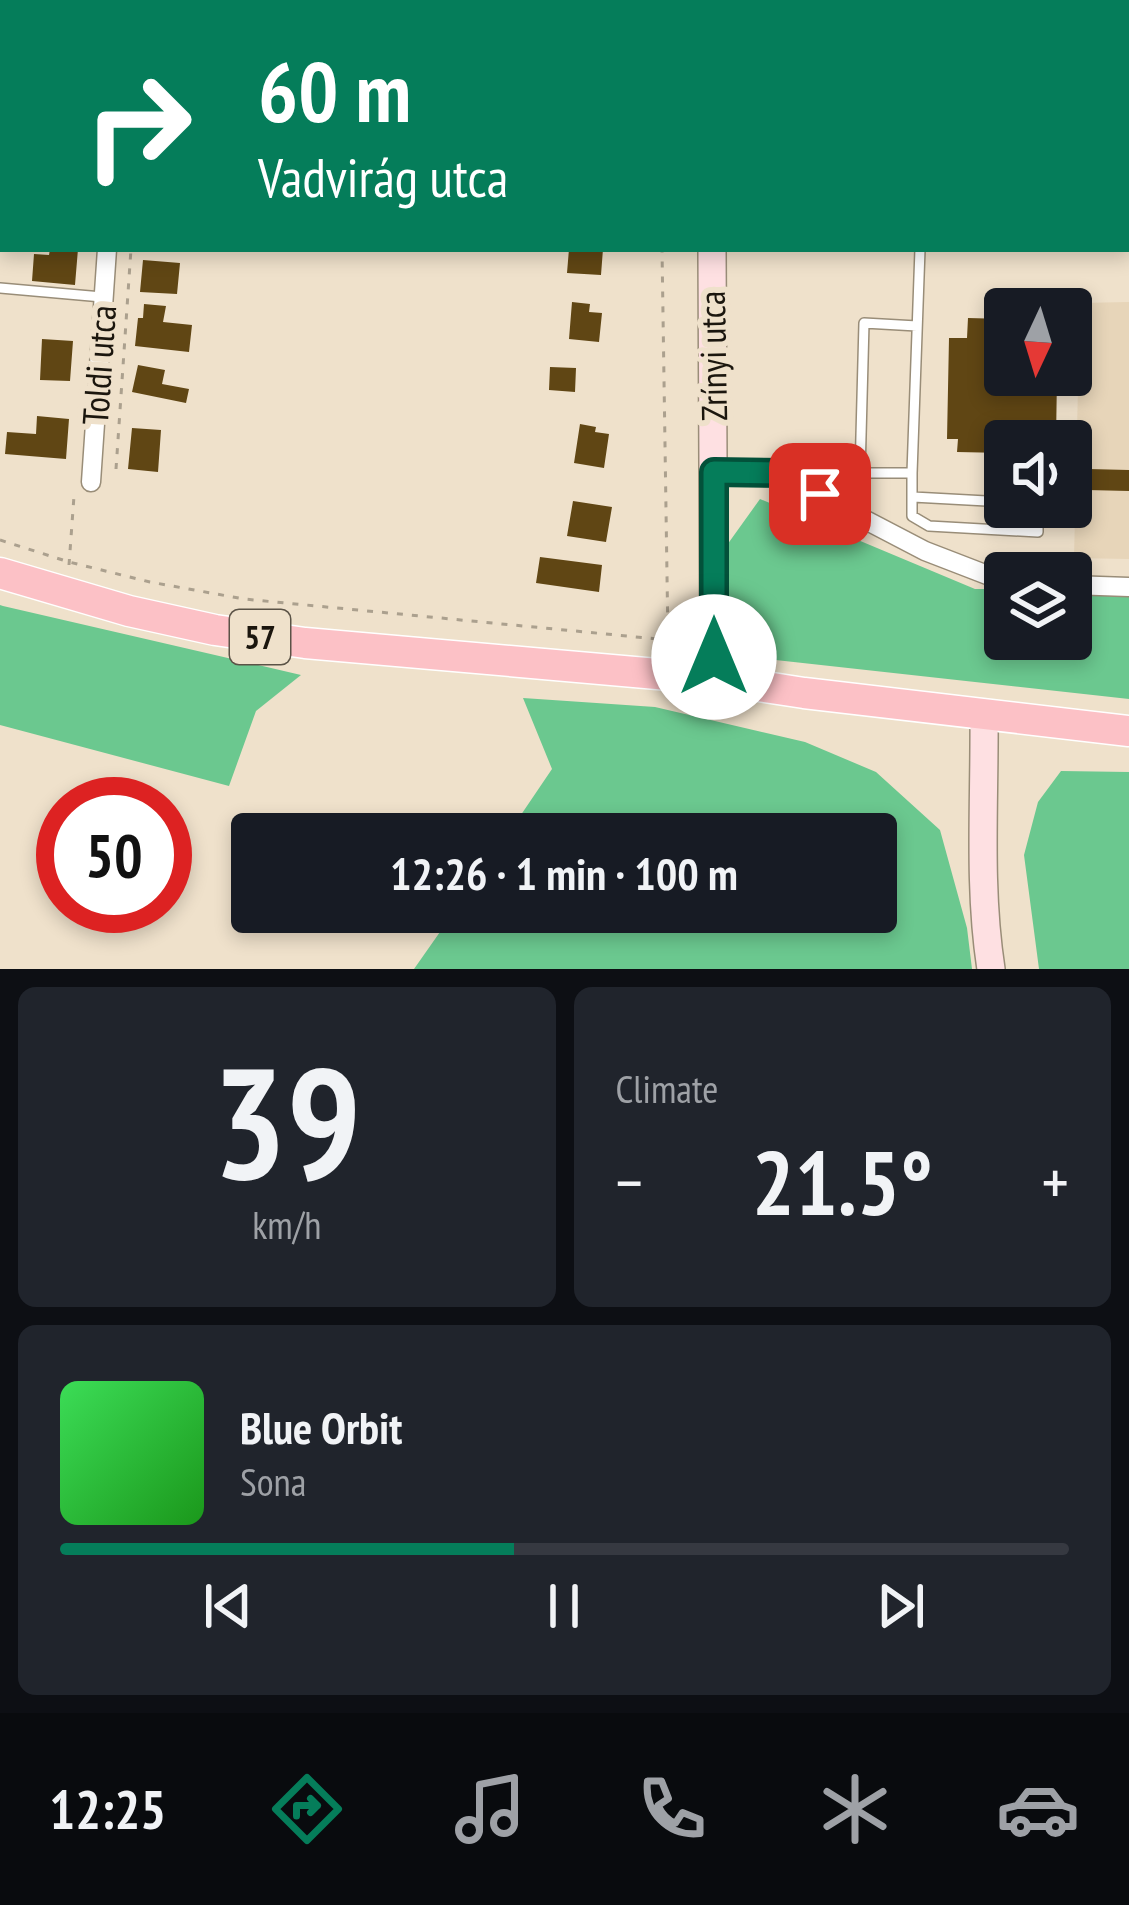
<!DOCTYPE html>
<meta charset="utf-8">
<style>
:root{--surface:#171b24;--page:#20242c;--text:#f1f3f6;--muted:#9ea1a6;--line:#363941;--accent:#057d5a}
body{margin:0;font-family:"PT Sans Narrow",sans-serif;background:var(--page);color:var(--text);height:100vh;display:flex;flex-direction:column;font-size:45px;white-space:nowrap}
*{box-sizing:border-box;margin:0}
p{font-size:39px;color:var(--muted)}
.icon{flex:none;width:66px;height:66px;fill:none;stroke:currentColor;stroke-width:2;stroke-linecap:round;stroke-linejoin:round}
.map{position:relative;height:969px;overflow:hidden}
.side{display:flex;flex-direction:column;gap:18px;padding:18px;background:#0d0f14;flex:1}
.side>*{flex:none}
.banner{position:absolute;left:0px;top:0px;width:1131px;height:252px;box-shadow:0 6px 18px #0003;background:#057d5a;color:#fff;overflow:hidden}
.needle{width:78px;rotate:184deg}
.buttons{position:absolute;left:984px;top:288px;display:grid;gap:24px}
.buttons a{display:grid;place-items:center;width:108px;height:108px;border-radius:12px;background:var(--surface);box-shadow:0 6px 18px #0003;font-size:60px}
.speed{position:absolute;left:36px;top:777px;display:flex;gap:24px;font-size:60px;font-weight:700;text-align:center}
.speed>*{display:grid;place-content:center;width:156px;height:156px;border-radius:50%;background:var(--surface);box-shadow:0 6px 18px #0003;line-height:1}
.speed .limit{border:18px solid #d22;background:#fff;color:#111}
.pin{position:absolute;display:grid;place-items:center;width:102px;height:102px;color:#fff;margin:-51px;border-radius:24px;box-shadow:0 6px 18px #0006}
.me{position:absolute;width:132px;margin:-66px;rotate:0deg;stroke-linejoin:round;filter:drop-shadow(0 0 9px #0008)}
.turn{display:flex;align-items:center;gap:42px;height:252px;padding:0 60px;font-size:54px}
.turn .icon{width:156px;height:156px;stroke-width:2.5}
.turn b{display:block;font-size:84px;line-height:102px}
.big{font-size:90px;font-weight:800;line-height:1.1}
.side .widget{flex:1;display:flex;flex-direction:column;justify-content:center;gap:18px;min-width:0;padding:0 42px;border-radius:18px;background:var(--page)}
.side .dial{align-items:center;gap:0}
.dial b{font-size:156px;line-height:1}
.song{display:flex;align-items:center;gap:36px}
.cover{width:144px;height:144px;border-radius:18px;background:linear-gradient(135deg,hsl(130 70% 55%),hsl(120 70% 35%))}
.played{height:12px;border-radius:6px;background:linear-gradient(90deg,var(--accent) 45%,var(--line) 45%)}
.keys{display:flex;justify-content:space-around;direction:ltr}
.heat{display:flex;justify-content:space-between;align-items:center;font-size:66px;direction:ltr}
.side .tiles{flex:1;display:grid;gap:18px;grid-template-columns:1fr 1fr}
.widget:last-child{grid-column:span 2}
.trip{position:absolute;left:231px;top:813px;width:666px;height:120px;border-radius:12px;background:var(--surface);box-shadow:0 6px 18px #0003;font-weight:800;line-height:120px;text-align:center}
.tabs{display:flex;height:192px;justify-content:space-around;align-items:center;background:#090b0e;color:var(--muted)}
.tabs .icon{width:84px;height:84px}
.tabs .current{color:var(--accent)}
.tabs b{font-size:54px;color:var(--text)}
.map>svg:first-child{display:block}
.built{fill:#e7d5b9}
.green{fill:#6bc88f}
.building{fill:#604614}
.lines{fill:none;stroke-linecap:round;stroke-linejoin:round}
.lane-casing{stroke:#998d78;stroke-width:12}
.street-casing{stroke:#998d78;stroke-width:21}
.secondary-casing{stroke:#998d78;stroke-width:30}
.primary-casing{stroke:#fff;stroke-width:33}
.path{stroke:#aba08e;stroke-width:3;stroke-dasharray:6 9;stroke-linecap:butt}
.lane{stroke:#fff;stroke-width:9}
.street{stroke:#fff;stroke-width:18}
.secondary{stroke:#fee0e2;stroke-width:27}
.primary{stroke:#fcc1c6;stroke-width:30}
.route-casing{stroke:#03513a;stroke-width:30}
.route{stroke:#057d5a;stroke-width:21}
.labels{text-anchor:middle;stroke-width:12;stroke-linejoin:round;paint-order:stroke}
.shield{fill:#efe1cb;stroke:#5b5347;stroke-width:3}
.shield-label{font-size:33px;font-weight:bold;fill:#1b160e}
.street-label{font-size:36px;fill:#1b160e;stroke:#efe1cb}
</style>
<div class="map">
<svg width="1129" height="969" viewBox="0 0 1129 969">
<rect width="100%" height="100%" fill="#efe1cb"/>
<path class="built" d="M1129,302V559L1074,558L1080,303Z"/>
<path class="green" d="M760,499L975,589H1005V639H1071V588H1129V699L720,654L727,545Z
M0,605L3,606L301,675L256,711L229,786L0,725Z
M523,698L655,707L805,742L876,772L940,830L967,928L972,969H414L454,912H876V834H508L552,769Z
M1061,771L1129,772V969H1039L1024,855L1038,802Z"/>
<path class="building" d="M50,249H78L75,285L32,281L34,254L49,255Z
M569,249H603L601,275L567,273Z
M143,260L180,263L177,294L140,292Z
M572,302L590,304L589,312L602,313L599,342L569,339Z
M144,304L166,306L163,322L192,325L189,352L135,346L138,318H143Z
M968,318L1005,319V375H1057L1056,441H1005V453L957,452L958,439H947L949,338H967Z
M42,339L73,341L70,381L40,380Z
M138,365L165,370L162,384L189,389L186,403L132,392Z
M550,367L576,368L575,392L549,390Z
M37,416L69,419L66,459L5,454L7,432L36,434Z
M580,424L596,427L595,432L609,434L604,468L574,463Z
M132,428L161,430L158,472L128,469Z
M1088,469L1129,470V491L1087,490Z
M573,501L612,507L606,542L567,536Z
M540,557L602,565L599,592L536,583Z"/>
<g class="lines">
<defs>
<path id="lane" d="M0,39H3
M0,288L102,297
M792,473H912L920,249
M860,473L864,323L917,326
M912,473V516L929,526L1038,532V507
M913,497L1005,502"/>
<path id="street" d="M772,0V3
M1123,0L1124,3
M123,3V0
M1128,150L1129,183
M1128,220H1129
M714,472L787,473L854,514L925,551L995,578L1005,579
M91,482L107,249
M1071,585L1129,587"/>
<path id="secondary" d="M706,0V3
M712,249L714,679
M984,714C985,798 978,886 991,969"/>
<path id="primary" d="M0,573L129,611L215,630L305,643L714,679L804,693L1129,731"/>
</defs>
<use href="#lane" class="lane-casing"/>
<use href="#street" class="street-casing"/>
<use href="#secondary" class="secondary-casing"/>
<use href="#primary" class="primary-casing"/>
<path class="path" d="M658,0V3
M743,0V3
M148,3V0
M116,469L131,249
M0,540L69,562L150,582L244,599L668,640L662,249
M69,565L74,496"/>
<use href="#lane" class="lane"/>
<use href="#street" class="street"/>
<use href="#secondary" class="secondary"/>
<use href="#primary" class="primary"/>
</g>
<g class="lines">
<defs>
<path id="route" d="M714,657V472L787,473L820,494"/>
</defs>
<use href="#route" class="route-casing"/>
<use href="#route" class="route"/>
</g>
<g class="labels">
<rect class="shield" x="230" y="610" width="60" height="54" rx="9"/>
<g class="shield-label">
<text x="260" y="649">57</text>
</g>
<g class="street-label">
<text transform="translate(713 356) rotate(-91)" y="13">Zrínyi utca</text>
<text transform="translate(99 365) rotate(-86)" y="13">Toldi utca</text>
</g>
</g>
</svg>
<div class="buttons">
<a><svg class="needle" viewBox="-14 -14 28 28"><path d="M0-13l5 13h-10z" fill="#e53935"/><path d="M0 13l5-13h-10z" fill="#9ea1a6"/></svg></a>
<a><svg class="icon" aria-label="sound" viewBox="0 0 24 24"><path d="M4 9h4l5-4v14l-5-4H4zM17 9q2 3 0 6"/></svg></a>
<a><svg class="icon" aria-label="layers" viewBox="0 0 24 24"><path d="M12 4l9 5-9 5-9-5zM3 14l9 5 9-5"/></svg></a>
</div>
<div class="speed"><div class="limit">50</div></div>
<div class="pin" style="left:820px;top:494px;background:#d93025"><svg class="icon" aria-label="arrive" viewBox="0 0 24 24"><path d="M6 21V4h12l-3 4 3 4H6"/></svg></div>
<svg class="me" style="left:714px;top:657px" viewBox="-20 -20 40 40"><circle r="19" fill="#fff"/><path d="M0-13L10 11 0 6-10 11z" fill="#057d5a"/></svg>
<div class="trip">12:26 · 1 min · 100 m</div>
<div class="banner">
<div class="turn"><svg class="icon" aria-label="right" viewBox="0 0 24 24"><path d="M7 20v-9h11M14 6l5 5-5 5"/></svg><div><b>60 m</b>Vadvirág utca</div></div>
</div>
</div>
<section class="side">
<div class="tiles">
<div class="widget dial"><b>39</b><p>km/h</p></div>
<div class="widget"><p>Climate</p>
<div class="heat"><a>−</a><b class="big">21.5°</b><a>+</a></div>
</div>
<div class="widget">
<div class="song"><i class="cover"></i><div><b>Blue Orbit</b><p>Sona</p></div></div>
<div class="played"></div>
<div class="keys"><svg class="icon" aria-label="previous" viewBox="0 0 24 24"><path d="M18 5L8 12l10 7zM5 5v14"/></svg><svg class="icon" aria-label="pause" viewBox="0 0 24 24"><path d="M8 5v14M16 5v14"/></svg><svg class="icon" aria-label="next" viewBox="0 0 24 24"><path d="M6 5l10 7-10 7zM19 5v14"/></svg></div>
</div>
</div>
</section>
<nav class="tabs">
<b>12:25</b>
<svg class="icon current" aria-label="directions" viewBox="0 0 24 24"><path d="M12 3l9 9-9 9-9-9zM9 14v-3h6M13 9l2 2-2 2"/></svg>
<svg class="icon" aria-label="music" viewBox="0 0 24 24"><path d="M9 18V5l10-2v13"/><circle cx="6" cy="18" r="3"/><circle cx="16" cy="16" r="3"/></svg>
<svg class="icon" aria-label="phone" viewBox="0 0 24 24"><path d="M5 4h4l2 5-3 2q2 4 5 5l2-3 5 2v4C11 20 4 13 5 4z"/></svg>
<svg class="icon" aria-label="climate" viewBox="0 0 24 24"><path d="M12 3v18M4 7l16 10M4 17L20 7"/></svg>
<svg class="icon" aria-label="car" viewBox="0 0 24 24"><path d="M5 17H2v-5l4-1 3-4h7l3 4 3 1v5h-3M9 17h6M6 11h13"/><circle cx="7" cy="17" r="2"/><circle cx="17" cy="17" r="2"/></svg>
</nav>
